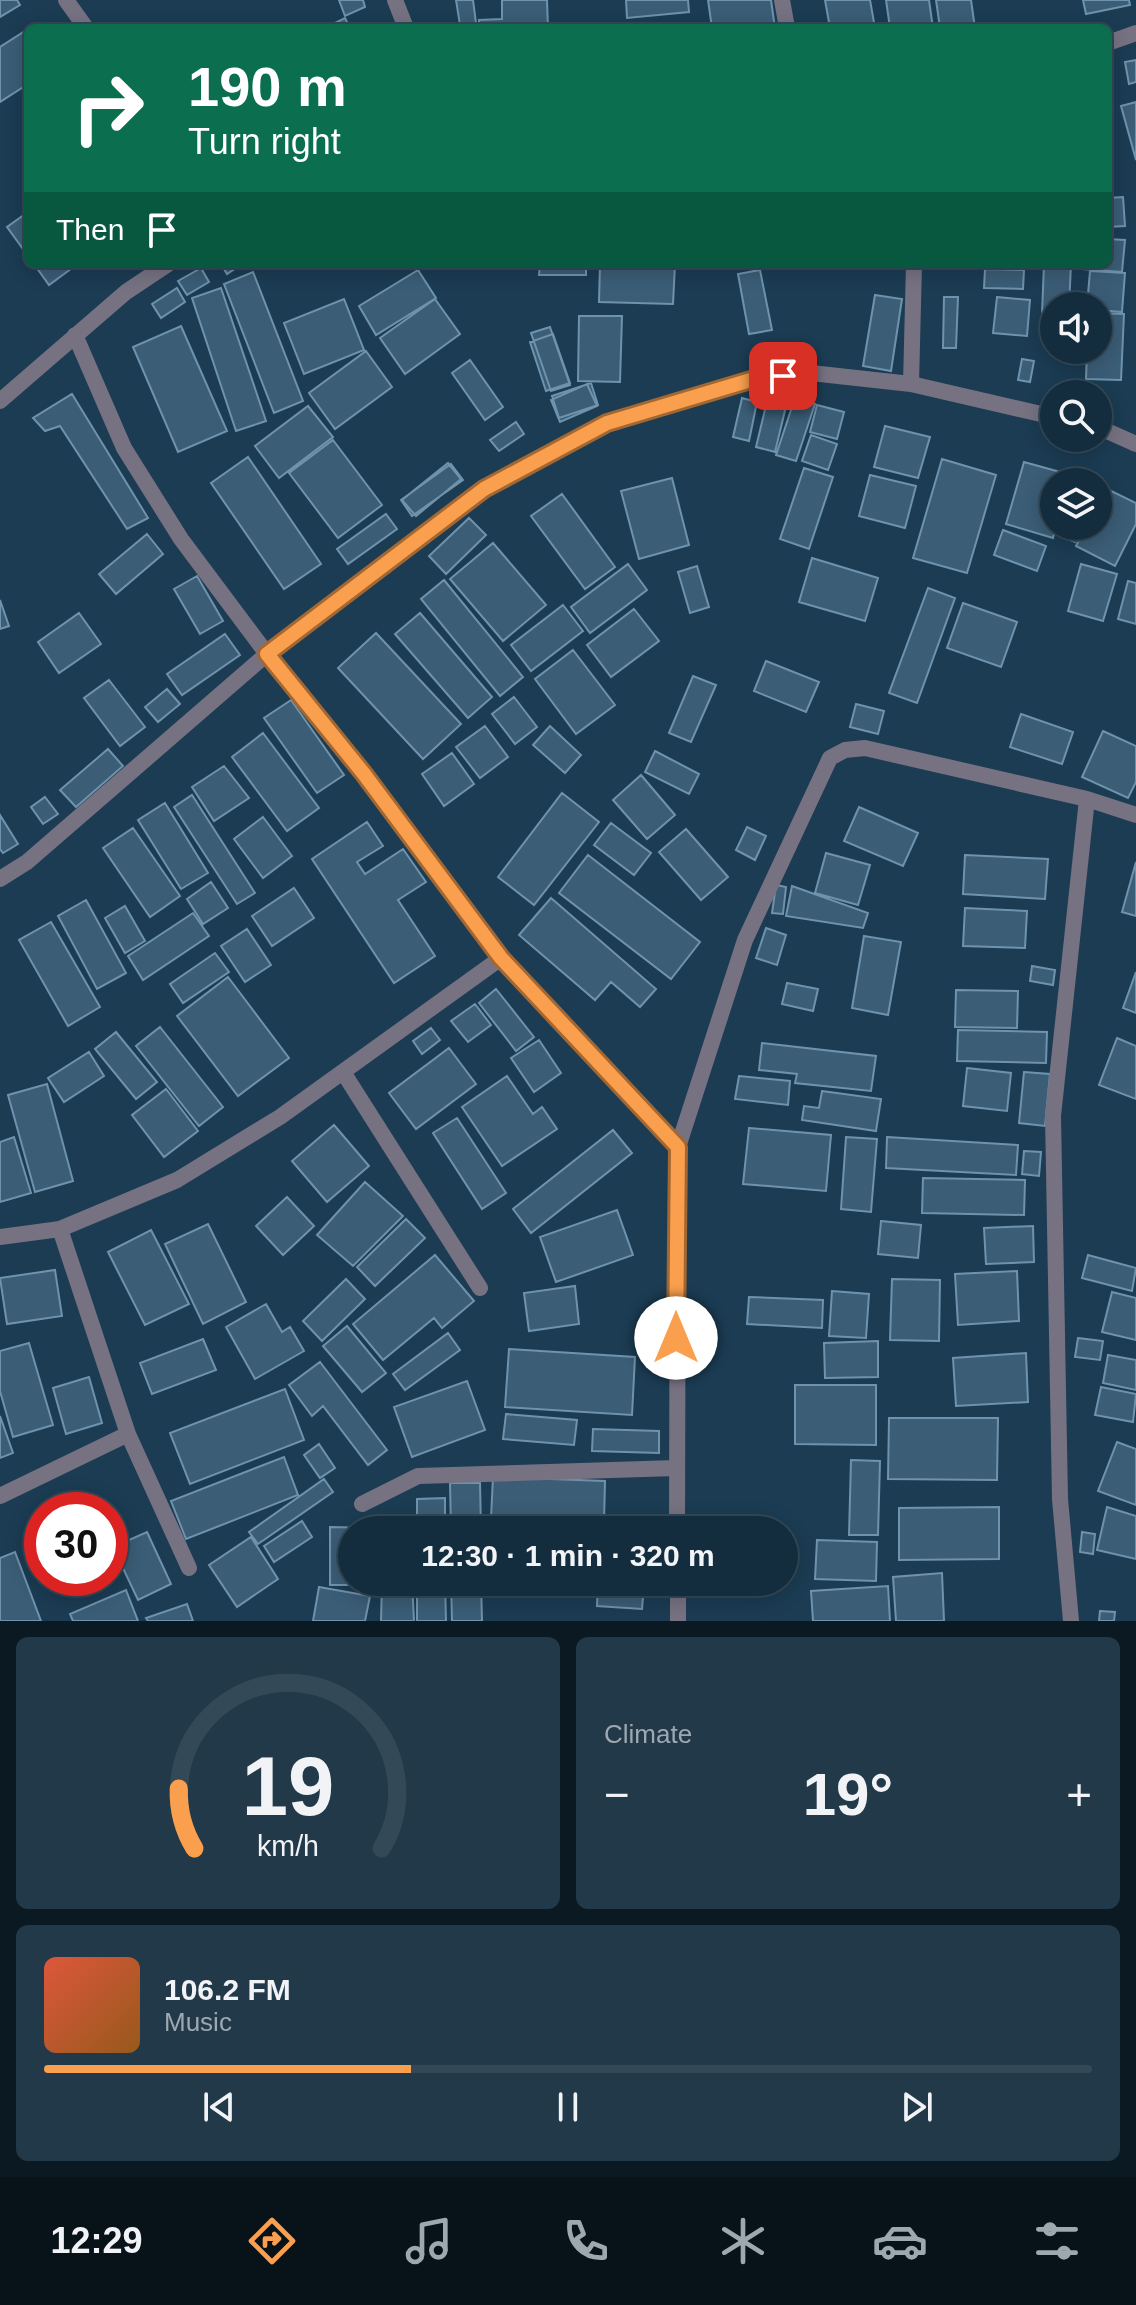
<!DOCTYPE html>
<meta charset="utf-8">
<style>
:root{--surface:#142d3e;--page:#213949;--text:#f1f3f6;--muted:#9da8b0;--line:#334958;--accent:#f99f4d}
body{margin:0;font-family:Arial,sans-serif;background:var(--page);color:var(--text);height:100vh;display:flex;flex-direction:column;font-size:30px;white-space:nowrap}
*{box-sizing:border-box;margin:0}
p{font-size:26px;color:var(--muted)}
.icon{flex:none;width:44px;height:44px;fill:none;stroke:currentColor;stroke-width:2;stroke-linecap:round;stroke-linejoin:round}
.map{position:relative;height:1621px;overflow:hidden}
.details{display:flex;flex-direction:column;gap:16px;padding:16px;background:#0b1922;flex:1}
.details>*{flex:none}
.hud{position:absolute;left:24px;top:24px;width:1088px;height:244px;border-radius:12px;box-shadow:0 4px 20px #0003,0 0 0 2px var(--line);background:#0b6e4f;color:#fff;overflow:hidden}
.controls{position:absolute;left:1040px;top:292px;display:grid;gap:16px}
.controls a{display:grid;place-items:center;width:72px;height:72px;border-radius:50%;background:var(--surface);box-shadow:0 4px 20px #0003,0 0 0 2px var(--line);font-size:40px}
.speed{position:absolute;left:24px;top:1492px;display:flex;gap:16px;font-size:40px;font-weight:700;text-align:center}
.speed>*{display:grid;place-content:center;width:104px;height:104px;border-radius:50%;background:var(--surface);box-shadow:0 4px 20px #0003,0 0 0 2px var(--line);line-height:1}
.speed .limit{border:12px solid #d22;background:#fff;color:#111}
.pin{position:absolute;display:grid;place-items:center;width:68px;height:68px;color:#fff;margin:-34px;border-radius:16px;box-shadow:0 4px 12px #0006}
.me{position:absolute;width:88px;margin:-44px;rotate:0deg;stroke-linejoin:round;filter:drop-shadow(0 0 6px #0008)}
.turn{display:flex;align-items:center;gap:28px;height:168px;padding:0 32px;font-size:36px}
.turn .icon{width:104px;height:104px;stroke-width:2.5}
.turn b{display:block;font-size:56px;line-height:68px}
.then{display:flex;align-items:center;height:76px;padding:0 32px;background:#0003;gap:16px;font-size:30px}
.big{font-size:60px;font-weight:700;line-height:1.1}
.details .widget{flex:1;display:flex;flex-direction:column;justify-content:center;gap:12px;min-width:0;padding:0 28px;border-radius:12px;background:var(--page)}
.details .dial{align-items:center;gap:0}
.dial svg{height:208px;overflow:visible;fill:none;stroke:var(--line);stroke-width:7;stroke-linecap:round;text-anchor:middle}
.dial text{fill:var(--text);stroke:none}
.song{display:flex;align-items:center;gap:24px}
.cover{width:96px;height:96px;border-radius:12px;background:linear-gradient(135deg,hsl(10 70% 55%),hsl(30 70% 35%))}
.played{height:8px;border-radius:4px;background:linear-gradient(90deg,var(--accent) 35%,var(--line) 35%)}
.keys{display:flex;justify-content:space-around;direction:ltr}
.heat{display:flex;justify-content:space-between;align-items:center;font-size:44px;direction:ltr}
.details .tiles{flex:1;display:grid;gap:16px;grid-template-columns:1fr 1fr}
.widget:last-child{grid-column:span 2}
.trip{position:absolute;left:338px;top:1516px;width:460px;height:80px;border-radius:40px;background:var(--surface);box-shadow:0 4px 20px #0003,0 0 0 2px var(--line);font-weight:700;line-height:80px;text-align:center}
.menu{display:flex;height:128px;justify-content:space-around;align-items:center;background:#081219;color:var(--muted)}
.menu .icon{width:56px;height:56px}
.menu .current{color:var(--accent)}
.menu b{font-size:36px;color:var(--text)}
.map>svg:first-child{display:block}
.building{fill:#3b5d76;stroke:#6f93ad;stroke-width:2}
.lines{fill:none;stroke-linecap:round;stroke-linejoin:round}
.street{stroke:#777282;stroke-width:16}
.route-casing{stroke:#a26732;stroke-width:20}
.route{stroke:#f99f4d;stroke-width:14}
</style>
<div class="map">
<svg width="1136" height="1621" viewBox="0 0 1136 1621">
<rect width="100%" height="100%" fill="#1b3c53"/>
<path class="building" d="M0,0H17L20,5L0,17Z
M339,0H363L365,7L345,16Z
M456,0H473L476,23L460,25Z
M502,0H547L548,28H479V20L502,19Z
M626,0H688L689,12L627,18Z
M708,0H771L775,28H712Z
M825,0H870L875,28H830Z
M886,0H929L933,28H890Z
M936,0H971L975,28H940Z
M1083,0H1129L1130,5L1086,14Z
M345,18L350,28H325Z
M28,29V84L0,102V47Z
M1136,60V82L1129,84L1125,62Z
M1136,102V160L1121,106Z
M1123,197L1125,226L1108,227V198Z
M28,212V256L7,227Z
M1108,239L1125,240L1122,272L1083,269L1084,264H1108Z
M34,264H73L75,266L49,285Z
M221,264H242L227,274Z
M540,264H586V275H539Z
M600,264H675L673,304L599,302Z
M1044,264H1071L1069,306H1054V340L1041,339Z
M201,268L209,282L187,295L178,281Z
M985,269L1024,270L1023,289L984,288Z
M418,270L436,298L376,335L359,306Z
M760,270L772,330L749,334L738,274Z
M1090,271L1125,273L1122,312L1098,310V306H1087Z
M253,272L303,401L274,413L224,284Z
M177,288L185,302L161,318L152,304Z
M221,288L266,421L236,431L192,298Z
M875,295L902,299L891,371L863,366Z
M944,297H958L956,348H943Z
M997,297L1030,300L1027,336L993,333Z
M344,299L364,350L304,374L284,323Z
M435,299L460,334L405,374L380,338Z
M1098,313L1124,314L1121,380L1086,379L1087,350H1098Z
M579,316H622L620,382L578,381Z
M181,326L227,431L178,452L133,347Z
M550,327L570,385L551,391L531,333Z
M553,334L570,383L546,391L530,342Z
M366,351L392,387L335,429L309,393Z
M1022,359L1034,361L1030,382L1018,380Z
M470,360L503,407L485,420L452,373Z
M591,383L598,405L559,418L552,396Z
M587,384L597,406L560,422L551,400Z
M769,393L788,398L775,452L756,447Z
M72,394L148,518L127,529L60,426L45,431L33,418Z
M742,398L757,402L749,441L733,437Z
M795,398L815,404L796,461L776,455Z
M817,405L844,412L837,439L810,432Z
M308,406L333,437L279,478L255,446Z
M516,422L524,434L499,451L490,440Z
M885,426L930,437L918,478L874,467Z
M811,435L837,444L828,470L802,461Z
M333,440L382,505L338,538L289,473Z
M248,457L321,564L284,589L211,483Z
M942,459L996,475L967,573L913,558Z
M1024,462L1071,475L1069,482H1054V526H1056L1053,538L1006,524Z
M448,463L461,479L416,516L402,500Z
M451,464L463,480L412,516L401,500Z
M804,468L833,477L809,549L780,539Z
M870,475L916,486L905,528L859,516Z
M672,478L689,545L639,559L621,491Z
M1105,488L1136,503V524L1115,566L1076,546L1086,526H1098V503Z
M562,494L615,567L585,589L531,516Z
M386,514L397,529L348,564L337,549Z
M469,518L486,535L446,574L429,556Z
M1067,526H1081L1075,542L1062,537Z
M1003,530L1046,546L1037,571L994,555Z
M147,534L163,554L116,594L99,574Z
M493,543L546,605L503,641L450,579Z
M812,558L878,578L865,621L799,602Z
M628,564L647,590L590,633L571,607Z
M1081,564L1117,574L1103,621L1068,611Z
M697,566L709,607L690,613L678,572Z
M197,576L223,621L200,634L174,589Z
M444,580L523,677L500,696L421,599Z
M1128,581L1136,583V624L1118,619Z
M928,588L955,598L917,703L889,693Z
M0,600L9,626L0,629Z
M963,603L1017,622L1001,667L947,648Z
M563,605L583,631L531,671L511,645Z
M634,609L659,641L611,677L587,645Z
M79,613L101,644L59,673L38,642Z
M420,613L492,697L468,718L395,634Z
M376,633L461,724L423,759L338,668Z
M225,634L240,655L182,695L167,674Z
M573,650L615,705L576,734L535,679Z
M766,661L819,682L806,712L754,691Z
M693,676L716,685L691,742L669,733Z
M109,680L145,727L120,746L84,698Z
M167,689L180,704L158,722L145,707Z
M514,697L537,727L515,744L492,714Z
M291,700L344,775L317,793L264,718Z
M856,704L884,711L878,734L850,727Z
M1021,714L1073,732L1062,764L1010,747Z
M485,726L508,757L480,778L456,747Z
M550,726L581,755L565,773L533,745Z
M1103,731L1136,746V782L1128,798L1082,777Z
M263,733L319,808L287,831L232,757Z
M108,749L123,766L76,807L60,790Z
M655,751L699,774L689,794L645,772Z
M452,753L474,784L444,806L422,774Z
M224,766L249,798L214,821L192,787Z
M641,775L675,815L647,839L613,800Z
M562,793L599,822L534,905L498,877Z
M192,795L255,893L237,904L174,807Z
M45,797L58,814L43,824L31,807Z
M165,803L208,873L181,889L138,820Z
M859,807L918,833L903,866L844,841Z
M0,815L18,844L3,853L0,849Z
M263,817L292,856L263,878L234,839Z
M367,822L383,846L357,862L365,874L403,849L426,882L398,900L435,956L394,983L312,859Z
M611,823L651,853L634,875L594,845Z
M747,827L766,836L755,860L736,850Z
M133,828L180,896L150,917L103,848Z
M686,829L728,877L701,900L659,852Z
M826,853L870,865L858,905L815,893Z
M588,855L700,942L671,979L559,893Z
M965,855L1048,859L1045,899L963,894Z
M1136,862V916L1122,912Z
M211,882L228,908L203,924L187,899Z
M776,885L786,887L783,914L772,913Z
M792,886L868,913L863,928L786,916Z
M294,888L314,918L272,946L252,916Z
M551,898L656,989L640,1007L611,982L595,1000L519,935Z
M86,900L126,973L97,989L58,916Z
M125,906L145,941L125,953L105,918Z
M965,908L1027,911L1025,948L963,946Z
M193,913L209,936L143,980L128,956Z
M51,922L100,1007L68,1026L19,940Z
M766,928L786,935L777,965L756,958Z
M247,929L271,965L245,982L221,946Z
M864,936L901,942L888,1015L852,1008Z
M215,953L229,972L183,1003L170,984Z
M1032,966L1055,970L1053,985L1030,981Z
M1136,972V1013L1123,1008Z
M228,977L289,1058L238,1096L177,1016Z
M787,983L818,989L813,1011L782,1004Z
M496,989L534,1037L516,1051L479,1003Z
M956,990L1018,991L1017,1028L955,1027Z
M475,1004L491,1025L468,1042L451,1021Z
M160,1027L223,1107L199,1126L136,1046Z
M431,1028L440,1040L422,1054L413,1041Z
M958,1030L1047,1032L1046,1063L957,1061Z
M116,1032L157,1082L136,1099L95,1049Z
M1117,1038L1136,1046V1099L1099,1085Z
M539,1040L561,1073L534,1092L511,1058Z
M762,1043L876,1056L871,1091L795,1083L797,1074L759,1070Z
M449,1048L476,1084L416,1129L389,1093Z
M89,1052L104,1076L64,1102L48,1078Z
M967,1068L1011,1073L1007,1111L963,1106Z
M1024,1072L1050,1074L1045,1126L1019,1123Z
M507,1076L533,1114L542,1107L557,1129L502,1166L462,1107Z
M739,1076L790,1081L788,1105L735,1099Z
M47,1084L73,1181L35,1192L8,1095Z
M166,1089L198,1131L164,1157L132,1115Z
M822,1091L881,1099L876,1131L802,1120L804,1106L819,1108Z
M457,1118L506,1193L482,1209L433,1133Z
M334,1125L369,1166L327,1202L292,1161Z
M749,1128L831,1135L826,1191L743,1184Z
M613,1130L632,1153L531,1233L513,1209Z
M14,1137L31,1193L0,1202V1142Z
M846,1137L877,1139L871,1212L841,1209Z
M887,1137L1018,1145L1016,1175L886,1168Z
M1024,1151L1041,1152L1039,1176L1022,1174Z
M923,1178L1025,1180L1024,1215L922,1213Z
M365,1182L403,1216L353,1266L317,1235Z
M287,1197L314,1226L283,1255L256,1226Z
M617,1210L633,1255L556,1282L540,1237Z
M406,1219L425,1238L375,1286L357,1267Z
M881,1221L921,1225L918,1258L878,1254Z
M208,1224L246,1302L203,1324L165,1244Z
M1033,1226L1034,1262L986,1264L984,1228Z
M151,1230L189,1304L145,1325L108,1252Z
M435,1255L474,1301L442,1328L434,1318L383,1360L353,1324Z
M1088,1255L1136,1268L1132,1291L1082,1278Z
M55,1270L62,1316L7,1324L0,1278Z
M1017,1271L1019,1321L958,1325L955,1274Z
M346,1279L365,1299L322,1341L303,1321Z
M892,1279L940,1280L939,1341L890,1340Z
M575,1286L579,1324L529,1331L524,1293Z
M832,1291L869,1294L866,1338L829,1336Z
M1112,1292L1136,1298V1340L1102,1332Z
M749,1297L823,1300L822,1328L747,1324Z
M266,1304L282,1332L290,1327L304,1351L255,1379L226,1327Z
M347,1326L386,1373L362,1392L323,1346Z
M448,1333L460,1350L405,1390L393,1374Z
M1078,1338L1103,1341L1100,1360L1075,1357Z
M203,1339L216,1370L152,1394L140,1363Z
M878,1341V1377L825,1378L824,1343Z
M29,1343L53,1425L13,1437L0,1391V1351Z
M509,1349L635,1357L632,1415L505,1407Z
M1026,1353L1028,1402L956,1406L953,1358Z
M1108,1355L1136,1360V1390L1103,1383Z
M320,1362L387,1450L368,1465L323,1406L312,1416L289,1385Z
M89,1377L102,1423L66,1434L53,1388Z
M467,1381L485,1430L412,1457L394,1407Z
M795,1385H876V1445L795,1444Z
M1101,1387L1136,1394L1133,1422L1095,1415Z
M285,1389L304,1440L190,1484L170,1433Z
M506,1414L577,1420L574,1445L503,1439Z
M0,1416L13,1453L0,1458Z
M889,1418H998L997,1480L888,1479Z
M593,1429L659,1431V1453L592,1451Z
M1117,1442L1136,1449V1505L1098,1491Z
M319,1444L335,1468L320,1478L304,1455Z
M284,1457L298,1495L186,1539L171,1501Z
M851,1460L880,1461L878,1535H849Z
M493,1477L605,1481L604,1522L491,1518Z
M324,1479L333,1492L258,1544L249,1532Z
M450,1483H480L481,1530H451Z
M445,1498V1530H417V1499Z
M999,1507V1559L899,1560V1508Z
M1107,1507L1136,1516V1559L1097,1550Z
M302,1521L312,1537L274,1562L264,1546Z
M383,1521L406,1530H383Z
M495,1524H539V1530H495Z
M330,1527L374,1528V1530H352V1582H373V1585H330Z
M547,1527L613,1529L547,1530Z
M147,1532L171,1584L138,1600L113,1547Z
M1082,1532L1095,1534L1093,1554L1080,1552Z
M251,1537L278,1579L237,1607L209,1565Z
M817,1540L877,1542L876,1581L815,1579Z
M15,1552L41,1621H0V1558Z
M942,1573L944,1621H896L893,1577Z
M382,1582H412L414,1621H381Z
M417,1582H445L446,1621H417Z
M451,1582H481L482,1621H452Z
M598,1582L644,1585L642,1609L597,1606Z
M888,1586L890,1621H813L811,1591Z
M319,1587L370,1596L365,1621H313Z
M126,1590L138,1621H73L70,1614Z
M187,1604L193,1621H148L146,1618Z
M1100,1611L1115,1612L1114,1621H1099Z"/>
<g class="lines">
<path class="street" d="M66,0L86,28
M395,0L406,28
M782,0L787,28
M1108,43L1136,33
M75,335L124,448L181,539L267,654L364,774L501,958L678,1147
M911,384L914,264
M0,401L126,292L168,264
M1098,427L1136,444
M0,879L27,862L267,654L484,489L607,423L754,379L811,373L911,384L1054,417
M343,1072L480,1288
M60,1229L128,1434L189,1568
M0,1237L60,1229L177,1180L280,1117L501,958
M0,1496L128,1434
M362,1504L418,1476L676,1468
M677,1530L678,1147L745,940L830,758L845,750L865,748L1087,799L1136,815
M678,1582V1621
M1071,1621L1060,1499L1053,1116L1087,799"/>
</g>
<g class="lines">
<defs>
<path id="route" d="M676,1338L678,1147L501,958L364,774L267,654L484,489L607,423L754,379L783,376"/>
</defs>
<use href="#route" class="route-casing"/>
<use href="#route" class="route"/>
</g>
</svg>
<div class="controls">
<a><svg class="icon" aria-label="sound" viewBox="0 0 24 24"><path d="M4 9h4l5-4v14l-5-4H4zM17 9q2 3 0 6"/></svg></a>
<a><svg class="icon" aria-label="search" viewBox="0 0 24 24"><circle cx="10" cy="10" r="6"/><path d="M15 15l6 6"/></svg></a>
<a><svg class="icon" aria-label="layers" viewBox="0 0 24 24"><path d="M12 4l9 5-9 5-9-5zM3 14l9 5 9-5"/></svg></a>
</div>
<div class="speed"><div class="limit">30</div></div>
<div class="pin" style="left:783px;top:376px;background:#d93025"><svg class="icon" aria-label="arrive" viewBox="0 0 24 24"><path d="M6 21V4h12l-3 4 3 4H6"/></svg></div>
<svg class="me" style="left:676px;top:1338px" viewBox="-20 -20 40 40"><circle r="19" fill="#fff"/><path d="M0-13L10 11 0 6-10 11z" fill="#f99f4d"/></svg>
<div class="trip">12:30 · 1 min · 320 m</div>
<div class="hud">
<div class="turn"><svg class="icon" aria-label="right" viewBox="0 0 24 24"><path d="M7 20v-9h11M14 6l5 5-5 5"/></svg><div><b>190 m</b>Turn right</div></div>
<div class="then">Then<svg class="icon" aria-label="arrive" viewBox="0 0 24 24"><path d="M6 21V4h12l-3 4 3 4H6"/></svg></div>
</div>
</div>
<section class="details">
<div class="tiles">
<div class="widget dial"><svg viewBox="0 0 100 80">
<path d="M14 69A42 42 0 1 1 86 69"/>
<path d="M14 69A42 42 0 0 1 8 46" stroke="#f99f4d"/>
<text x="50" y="56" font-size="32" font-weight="700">19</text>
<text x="50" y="72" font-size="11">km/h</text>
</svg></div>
<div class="widget"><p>Climate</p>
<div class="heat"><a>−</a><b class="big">19°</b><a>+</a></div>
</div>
<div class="widget">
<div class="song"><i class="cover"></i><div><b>106.2 FM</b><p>Music</p></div></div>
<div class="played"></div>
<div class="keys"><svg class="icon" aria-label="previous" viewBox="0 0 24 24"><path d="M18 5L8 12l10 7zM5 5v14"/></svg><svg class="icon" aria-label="pause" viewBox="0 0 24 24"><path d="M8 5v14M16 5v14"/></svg><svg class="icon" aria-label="next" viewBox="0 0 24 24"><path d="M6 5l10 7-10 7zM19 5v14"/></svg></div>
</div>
</div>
</section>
<nav class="menu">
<b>12:29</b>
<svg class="icon current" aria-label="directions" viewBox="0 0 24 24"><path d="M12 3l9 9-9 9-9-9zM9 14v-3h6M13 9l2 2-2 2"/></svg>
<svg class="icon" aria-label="music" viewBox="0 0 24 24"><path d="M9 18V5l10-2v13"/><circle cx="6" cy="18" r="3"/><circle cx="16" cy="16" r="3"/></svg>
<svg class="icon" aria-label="phone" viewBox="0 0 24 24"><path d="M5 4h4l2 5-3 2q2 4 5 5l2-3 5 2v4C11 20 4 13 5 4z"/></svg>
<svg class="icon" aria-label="climate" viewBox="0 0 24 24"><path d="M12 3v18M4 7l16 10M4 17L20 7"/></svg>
<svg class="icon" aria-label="car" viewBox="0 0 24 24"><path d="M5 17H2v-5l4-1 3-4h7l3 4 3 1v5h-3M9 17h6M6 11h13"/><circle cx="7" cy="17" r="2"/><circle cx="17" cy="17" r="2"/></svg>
<svg class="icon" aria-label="filters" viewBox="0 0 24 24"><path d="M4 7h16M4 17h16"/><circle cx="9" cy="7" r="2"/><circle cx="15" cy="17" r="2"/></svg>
</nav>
